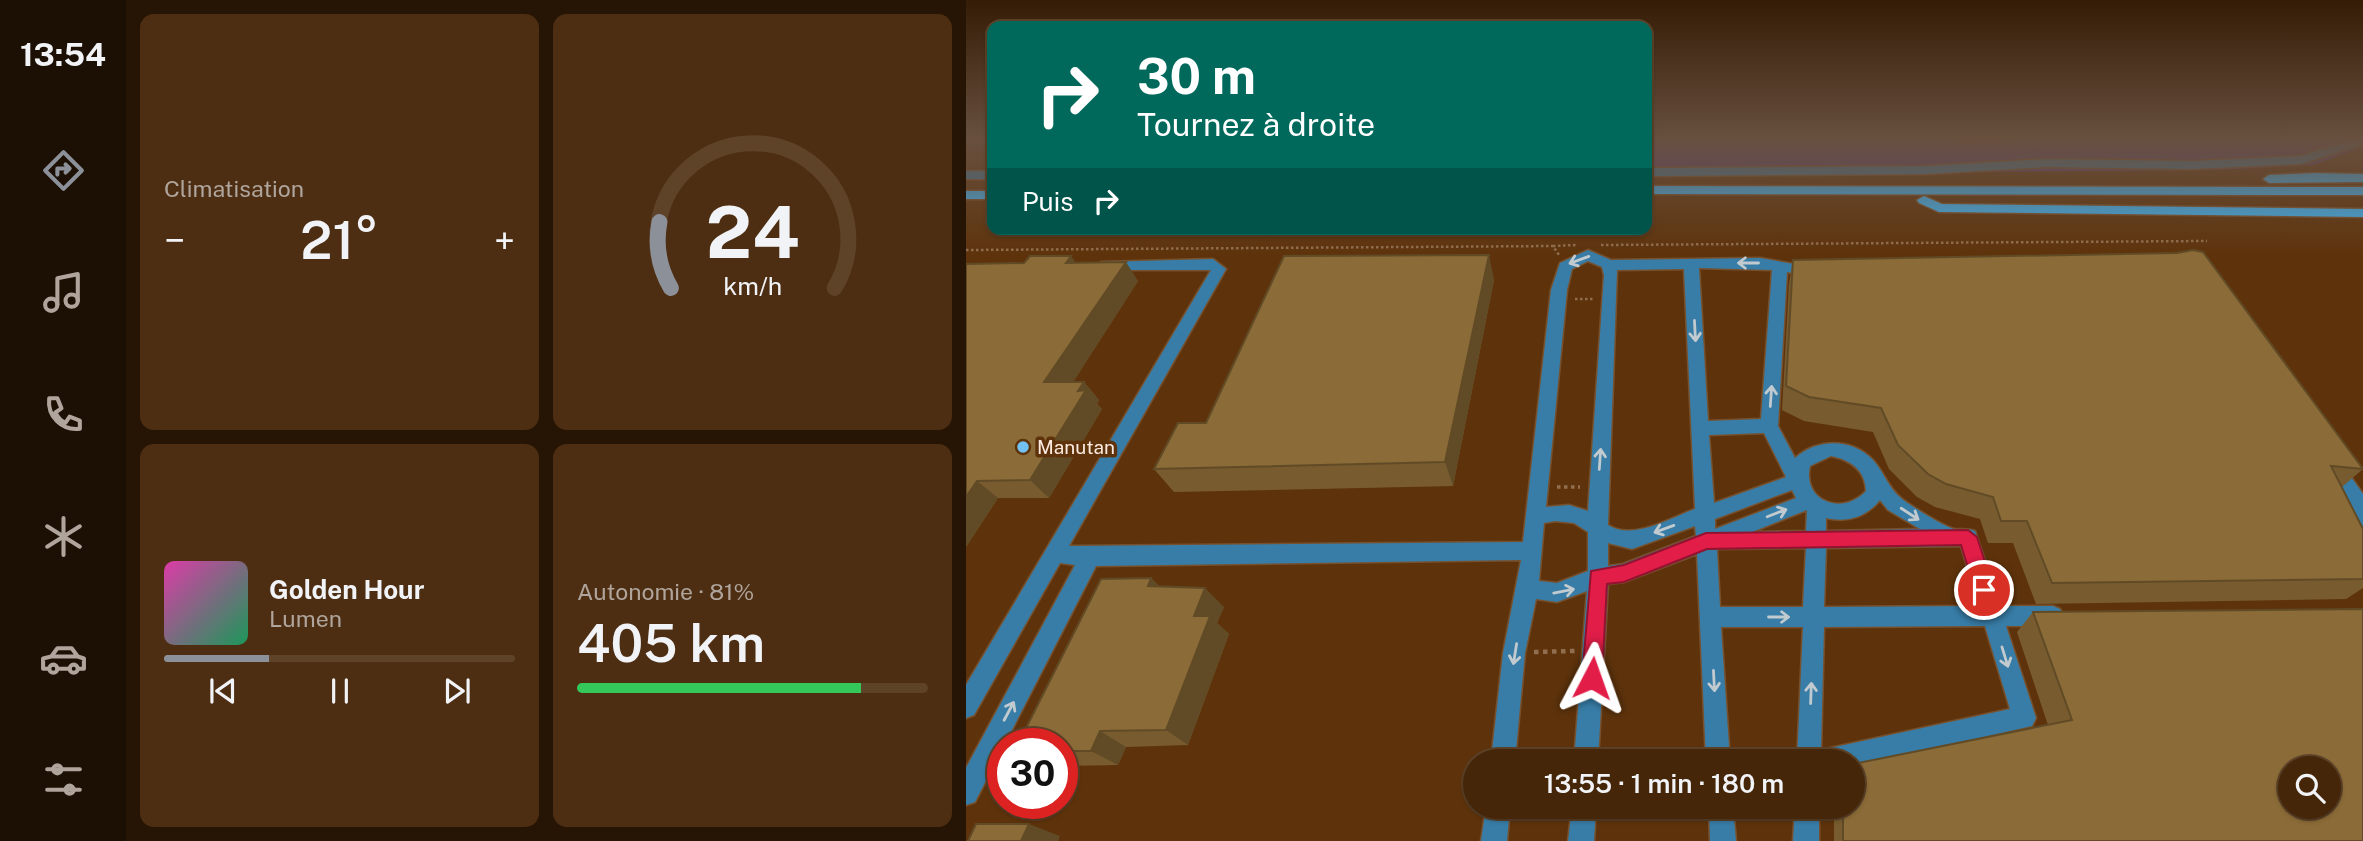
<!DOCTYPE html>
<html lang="fr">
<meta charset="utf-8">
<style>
:root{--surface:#462608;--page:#4d2e12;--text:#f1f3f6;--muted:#b0a59c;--line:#5e4329;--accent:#8c9099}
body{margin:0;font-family:"Public Sans",sans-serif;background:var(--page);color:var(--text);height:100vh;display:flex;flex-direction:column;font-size:26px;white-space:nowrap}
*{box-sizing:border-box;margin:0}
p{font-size:23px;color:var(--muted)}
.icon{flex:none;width:38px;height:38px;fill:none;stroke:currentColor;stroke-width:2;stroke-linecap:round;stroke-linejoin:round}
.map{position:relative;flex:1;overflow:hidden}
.drawer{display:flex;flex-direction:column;gap:14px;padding:14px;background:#261504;width:840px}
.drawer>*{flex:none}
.banner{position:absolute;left:21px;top:21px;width:665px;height:214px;border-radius:14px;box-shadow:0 2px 5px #0004,0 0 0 2px var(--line);background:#00695c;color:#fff;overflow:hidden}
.tools{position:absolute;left:1312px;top:756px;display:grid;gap:14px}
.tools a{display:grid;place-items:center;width:63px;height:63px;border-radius:50%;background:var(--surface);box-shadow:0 2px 5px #0004,0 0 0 2px var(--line);font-size:35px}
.speed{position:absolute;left:21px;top:728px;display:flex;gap:14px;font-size:35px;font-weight:700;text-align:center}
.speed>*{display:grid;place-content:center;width:91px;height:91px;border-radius:50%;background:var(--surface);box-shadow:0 2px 5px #0004,0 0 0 2px var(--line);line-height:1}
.speed .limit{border:10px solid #d22;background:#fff;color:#111}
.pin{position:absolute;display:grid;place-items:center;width:60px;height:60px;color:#fff;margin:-30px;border:4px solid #fff;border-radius:50%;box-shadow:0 2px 7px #0007}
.me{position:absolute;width:77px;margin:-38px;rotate:4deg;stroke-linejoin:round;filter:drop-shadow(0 0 5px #0008)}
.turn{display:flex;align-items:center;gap:24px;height:147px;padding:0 35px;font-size:32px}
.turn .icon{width:91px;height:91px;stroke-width:2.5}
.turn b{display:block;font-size:49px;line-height:60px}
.then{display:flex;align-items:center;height:66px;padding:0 35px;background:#0003;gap:14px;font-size:26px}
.big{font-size:52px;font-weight:600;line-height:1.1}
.drawer .card{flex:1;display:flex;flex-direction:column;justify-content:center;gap:10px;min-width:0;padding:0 24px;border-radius:14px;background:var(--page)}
.drawer .dial{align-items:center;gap:0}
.dial svg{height:182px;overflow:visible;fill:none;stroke:var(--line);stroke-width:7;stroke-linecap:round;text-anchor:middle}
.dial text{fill:var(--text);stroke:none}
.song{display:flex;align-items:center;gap:21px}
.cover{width:84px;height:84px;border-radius:10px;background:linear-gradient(135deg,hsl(320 70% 55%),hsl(150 70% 35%))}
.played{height:7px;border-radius:4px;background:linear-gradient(90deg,var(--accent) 30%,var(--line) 30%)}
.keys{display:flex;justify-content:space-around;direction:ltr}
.heat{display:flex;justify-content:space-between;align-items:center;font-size:38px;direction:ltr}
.charge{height:10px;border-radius:5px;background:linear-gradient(90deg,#34c759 81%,var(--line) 0)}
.drawer .tiles{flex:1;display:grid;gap:14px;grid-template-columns:repeat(2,1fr)}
.trip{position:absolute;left:497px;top:749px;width:402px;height:70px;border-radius:35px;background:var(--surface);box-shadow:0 2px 5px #0004,0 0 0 2px var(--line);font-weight:600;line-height:70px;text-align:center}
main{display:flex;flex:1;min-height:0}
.tab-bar{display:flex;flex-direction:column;width:126px;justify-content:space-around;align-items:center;background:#1c0f03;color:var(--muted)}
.tab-bar .icon{width:49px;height:49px}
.tab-bar .current{color:var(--accent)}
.tab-bar b{font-size:32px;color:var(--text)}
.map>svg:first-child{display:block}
.green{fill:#563d81}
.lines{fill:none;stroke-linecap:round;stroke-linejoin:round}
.minor-casing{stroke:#77502d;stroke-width:3}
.major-casing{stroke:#77502d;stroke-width:3}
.path-far2{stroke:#916e4f;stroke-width:2.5;stroke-dasharray:2.5 2.5;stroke-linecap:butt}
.path-far1{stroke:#916e4f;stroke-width:3.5;stroke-dasharray:3.5 3.5;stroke-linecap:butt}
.path{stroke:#916e4f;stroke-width:4.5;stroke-dasharray:4.5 4.5;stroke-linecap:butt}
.minor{fill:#387da7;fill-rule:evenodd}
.major{fill:#3cb5f9;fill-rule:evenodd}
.wall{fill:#785c2f}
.shaded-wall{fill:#614b26}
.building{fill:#8b6b37;stroke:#614b26;stroke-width:2;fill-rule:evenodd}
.oneway{stroke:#c1cacf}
.route{fill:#e11d48;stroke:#92132f;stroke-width:2}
.poi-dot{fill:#71c1f5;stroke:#5e330b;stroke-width:2.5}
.labels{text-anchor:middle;stroke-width:7;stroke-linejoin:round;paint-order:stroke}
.poi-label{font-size:19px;fill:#fcebe0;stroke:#5e330b;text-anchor:start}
</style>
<main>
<nav class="tab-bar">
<b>13:54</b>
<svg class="icon current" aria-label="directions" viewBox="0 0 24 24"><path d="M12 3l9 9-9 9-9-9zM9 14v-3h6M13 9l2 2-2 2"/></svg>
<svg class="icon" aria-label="music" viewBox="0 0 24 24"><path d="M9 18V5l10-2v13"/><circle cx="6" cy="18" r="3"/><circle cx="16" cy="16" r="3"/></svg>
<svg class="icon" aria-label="phone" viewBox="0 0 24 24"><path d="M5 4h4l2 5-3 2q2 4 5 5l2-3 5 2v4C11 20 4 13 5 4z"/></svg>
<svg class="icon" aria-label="climate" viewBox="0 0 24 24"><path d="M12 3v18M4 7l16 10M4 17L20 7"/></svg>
<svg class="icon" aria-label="car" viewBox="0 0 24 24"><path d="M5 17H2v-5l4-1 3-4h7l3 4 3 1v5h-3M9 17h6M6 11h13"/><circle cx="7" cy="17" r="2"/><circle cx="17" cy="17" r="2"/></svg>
<svg class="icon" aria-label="filters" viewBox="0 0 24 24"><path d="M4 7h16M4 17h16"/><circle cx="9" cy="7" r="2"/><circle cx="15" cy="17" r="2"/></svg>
</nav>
<section class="drawer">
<div class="tiles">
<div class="card"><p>Climatisation</p>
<div class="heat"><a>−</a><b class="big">21°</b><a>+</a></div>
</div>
<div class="card dial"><svg viewBox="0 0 100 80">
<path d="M14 69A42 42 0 1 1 86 69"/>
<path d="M14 69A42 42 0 0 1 9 40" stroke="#8c9099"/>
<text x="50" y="56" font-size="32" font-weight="700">24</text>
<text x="50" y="72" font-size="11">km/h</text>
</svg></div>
<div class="card">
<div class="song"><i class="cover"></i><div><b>Golden Hour</b><p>Lumen</p></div></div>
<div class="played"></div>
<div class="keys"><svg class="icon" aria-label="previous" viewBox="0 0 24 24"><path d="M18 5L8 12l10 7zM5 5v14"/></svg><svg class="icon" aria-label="pause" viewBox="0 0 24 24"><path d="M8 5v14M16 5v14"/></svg><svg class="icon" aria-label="next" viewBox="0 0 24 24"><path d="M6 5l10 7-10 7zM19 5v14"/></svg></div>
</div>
<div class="card"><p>Autonomie · 81%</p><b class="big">405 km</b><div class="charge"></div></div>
</div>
</section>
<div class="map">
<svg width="1397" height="841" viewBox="0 0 1397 841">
<rect width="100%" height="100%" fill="#5e330b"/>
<path class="green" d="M681,138H956L1001,143L1142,138H1397V147L1347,165L1249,170L681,175Z"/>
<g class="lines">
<defs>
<path id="minor" d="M1391,138H1397V144L1335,164L1227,169L1080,167L959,174L681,176V168L959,166L1080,159L1227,161L1334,156Z
M0,171H26V179H0Z
M622,250L645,260L794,258L851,268L853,271L846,276L821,272L812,426L829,458C850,439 885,437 907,460C918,472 922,488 936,499C945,506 977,526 988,529C995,530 1001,528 1009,531L1034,606H1087L1094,609L1098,616L1094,623L1087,626H1040L1070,718L1066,726L887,767V761H831L837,627H755L764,761H740L731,554L658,582L642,584L632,761H608L621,591L591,602L570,599L559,653L549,761H525L537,653L555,560L130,566L9,802L0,805V768L109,565L94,563L8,715L0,718V685L245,270H140L133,265L135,262L247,259L260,269L103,546L557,542L585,290L594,263ZM622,261L636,267L638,275L622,511L603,505L580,507L601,290L606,269ZM733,268L806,270L795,419L742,421ZM718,269L729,509C704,518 667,541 642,525L651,270ZM798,433L820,477L748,503L743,435ZM865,456C884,460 899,469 900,491C877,516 836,502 844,466ZM826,490L830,498L749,529V519ZM914,500L922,510L954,529L860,531V518C882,523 900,517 914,500ZM841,510L840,531L786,532ZM589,521L608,523L622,532V571L591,583L573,581L578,523ZM729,526L730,536L657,564L642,566V543L666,549ZM995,546L1013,606L858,607L860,548ZM840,548L837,607H754L751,549ZM1019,626L1044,709L855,750L858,627Z
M1368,459L1374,461L1397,494V581L1390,578L1375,540L1379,498L1359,466L1362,461Z
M520,807H544L541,841H515Z
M606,807H630L628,841H602Z
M743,807H767L770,841H744Z
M829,807H853V841H827Z"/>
<path id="major" d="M1349,173L1397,174V182L1303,183L1297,179L1303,175Z
M681,186L1397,187V195L681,194Z
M0,191H26V199H0Z
M958,196L976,204L1397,209V217L973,212L953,203L951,200Z"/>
</defs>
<use href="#minor" class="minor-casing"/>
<use href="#major" class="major-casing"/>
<path class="path-far2" d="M635,245L1241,241
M587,246L610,245
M0,250L587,246L593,255
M609,299H629"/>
<path class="path-far1" d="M591,487H614"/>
<path class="path" d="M568,652L609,651"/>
<use href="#minor" class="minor"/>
<use href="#major" class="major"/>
</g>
<path class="wall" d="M827,260L1397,469L1376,487L1397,529V588L1380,599L1070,604L1047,543H1022L1014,519L969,507L951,497L923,469L907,432L838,421L816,410L823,284Z
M110,263L172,281L107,382H118L133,400L131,404L136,409L83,498H32L0,547V264Z
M528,280L487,486L208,492L188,469L240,423Z
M185,578L193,586L258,607L251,623L263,634L222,745L160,747L152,765L96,766V744Z
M1067,612L1397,841H868V807H887L1082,725L1051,632Z"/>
<path class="shaded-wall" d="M523,255L528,280L487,486L479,462Z
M105,256L119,275L100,263Z
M160,262L172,281L95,401L78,382Z
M118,382L133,400L131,404L136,409L83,498L64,480Z
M11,481L32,498L0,547V497Z
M185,578L206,598L182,586Z
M239,588L258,607L251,623L263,634L222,745L200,730L228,616Z
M134,731L160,747L152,765L125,751Z
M63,824L94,836L92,841H55Z"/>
<path class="building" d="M1227,250L1237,252L1397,469L1365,466L1397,529V579L1086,583L1061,521H1035L1027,497L980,484L962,474L932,445L915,408L843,397L820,386L827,260L1211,253Z
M523,255L479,462L188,469L212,423H240L318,256Z
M64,256H105L100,263L160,262L78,382H118L112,391L120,390L64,480L11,481L0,497V264L58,263Z
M185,578L182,586L239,588L228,616H244L200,730L134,731L125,751H96V744H52L135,579Z
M1397,609V841H877V807H887V764L1106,720L1067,612ZM1325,768H1363V807H1325Z
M10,824H63L55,841H2Z"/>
<defs><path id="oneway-shaft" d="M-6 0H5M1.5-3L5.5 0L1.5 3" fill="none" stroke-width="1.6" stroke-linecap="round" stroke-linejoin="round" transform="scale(1.75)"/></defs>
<g class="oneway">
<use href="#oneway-shaft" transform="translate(613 260) rotate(160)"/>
<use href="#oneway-shaft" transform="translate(782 263) rotate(-180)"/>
<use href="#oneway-shaft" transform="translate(729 331) rotate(87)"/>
<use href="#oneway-shaft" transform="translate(805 396) rotate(-86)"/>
<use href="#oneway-shaft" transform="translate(634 459) rotate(-86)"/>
<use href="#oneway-shaft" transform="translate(811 513) rotate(-21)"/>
<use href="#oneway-shaft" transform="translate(944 514) rotate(33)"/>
<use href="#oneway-shaft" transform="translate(698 529) rotate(160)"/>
<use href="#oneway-shaft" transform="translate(598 591) rotate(-11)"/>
<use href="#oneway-shaft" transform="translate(813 617)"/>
<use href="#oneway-shaft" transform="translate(549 654) rotate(99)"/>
<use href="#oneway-shaft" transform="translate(1039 657) rotate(73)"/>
<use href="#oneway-shaft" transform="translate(748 681) rotate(87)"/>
<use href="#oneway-shaft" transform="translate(845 693) rotate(-88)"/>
<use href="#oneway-shaft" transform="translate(43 711) rotate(-62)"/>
</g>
<linearGradient id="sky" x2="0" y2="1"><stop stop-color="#341c06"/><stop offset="0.54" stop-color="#68503f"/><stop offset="1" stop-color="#68503f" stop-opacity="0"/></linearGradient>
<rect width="1397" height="256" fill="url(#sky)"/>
<path class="route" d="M1002,530L1011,537L1028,590L1025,596L1018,599L1012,596L1009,590L995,545L741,549L658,582L641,584L636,678L633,686L626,688L619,686L616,678L625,571L658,565L740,533Z"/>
<circle class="poi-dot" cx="57" cy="447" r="7"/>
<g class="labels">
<g class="poi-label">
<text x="71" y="454">Manutan</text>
</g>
</g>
</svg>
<div class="tools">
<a><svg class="icon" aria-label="search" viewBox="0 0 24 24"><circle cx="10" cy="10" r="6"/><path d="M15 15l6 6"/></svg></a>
</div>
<div class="speed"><div class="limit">30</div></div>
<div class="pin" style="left:1018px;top:590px;background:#d93025"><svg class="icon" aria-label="arrive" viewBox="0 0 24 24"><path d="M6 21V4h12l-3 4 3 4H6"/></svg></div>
<svg class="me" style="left:626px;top:678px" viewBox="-20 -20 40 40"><path d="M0-17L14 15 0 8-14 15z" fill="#e11d48" stroke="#fff" stroke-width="4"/></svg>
<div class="trip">13:55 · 1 min · 180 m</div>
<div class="banner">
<div class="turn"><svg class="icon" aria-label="right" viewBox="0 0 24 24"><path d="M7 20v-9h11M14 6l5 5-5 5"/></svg><div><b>30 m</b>Tournez à droite</div></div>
<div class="then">Puis<svg class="icon" aria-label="right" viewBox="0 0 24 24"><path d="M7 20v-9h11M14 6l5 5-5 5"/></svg></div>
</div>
</div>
</main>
